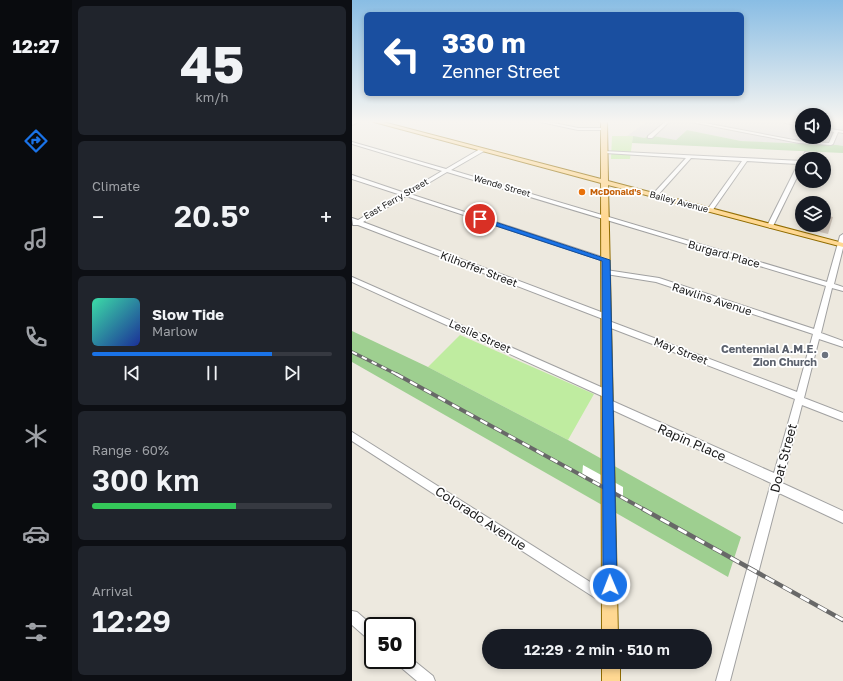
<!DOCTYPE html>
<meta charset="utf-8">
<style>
:root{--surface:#171b24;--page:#20242c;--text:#f1f3f6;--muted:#9ea1a6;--line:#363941;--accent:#1a73e8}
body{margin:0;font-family:"Golos Text",sans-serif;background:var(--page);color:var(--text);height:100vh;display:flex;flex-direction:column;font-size:15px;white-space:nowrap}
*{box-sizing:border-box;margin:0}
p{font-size:13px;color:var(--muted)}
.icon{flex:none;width:22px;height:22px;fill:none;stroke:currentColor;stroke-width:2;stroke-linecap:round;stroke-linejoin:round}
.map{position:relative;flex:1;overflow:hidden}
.sheet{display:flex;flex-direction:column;gap:6px;padding:6px;background:#0d0f14;width:280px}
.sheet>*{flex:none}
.top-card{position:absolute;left:12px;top:12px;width:380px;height:84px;border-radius:6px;box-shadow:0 2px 6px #0003;background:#1a4fa0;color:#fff;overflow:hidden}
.fabs{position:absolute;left:443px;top:108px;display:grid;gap:8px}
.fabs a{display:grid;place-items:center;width:36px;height:36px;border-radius:50%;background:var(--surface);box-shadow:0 2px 6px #0003;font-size:20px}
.speed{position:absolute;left:12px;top:617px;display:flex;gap:8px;font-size:20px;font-weight:700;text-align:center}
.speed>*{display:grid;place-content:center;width:52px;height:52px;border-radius:50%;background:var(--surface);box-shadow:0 2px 6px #0003;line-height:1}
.speed .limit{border:2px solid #111;border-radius:6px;background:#fff;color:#111}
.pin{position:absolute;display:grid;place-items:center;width:34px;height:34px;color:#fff;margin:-17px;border:2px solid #fff;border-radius:50%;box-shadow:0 1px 4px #0007}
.me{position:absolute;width:44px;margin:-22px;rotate:359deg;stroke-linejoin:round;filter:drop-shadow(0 0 3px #0008)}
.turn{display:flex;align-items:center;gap:14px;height:84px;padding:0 12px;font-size:18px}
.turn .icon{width:52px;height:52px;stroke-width:2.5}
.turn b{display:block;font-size:28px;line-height:34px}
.big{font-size:30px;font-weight:600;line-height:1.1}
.sheet .tile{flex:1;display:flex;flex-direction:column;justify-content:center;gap:6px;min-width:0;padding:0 14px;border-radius:6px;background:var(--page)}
.sheet .dial{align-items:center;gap:0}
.dial b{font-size:52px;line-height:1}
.song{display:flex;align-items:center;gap:12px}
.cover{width:48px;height:48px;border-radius:6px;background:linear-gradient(135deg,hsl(160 70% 55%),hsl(230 70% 35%))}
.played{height:4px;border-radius:2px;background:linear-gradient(90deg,var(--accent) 75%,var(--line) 75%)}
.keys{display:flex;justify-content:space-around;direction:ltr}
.heat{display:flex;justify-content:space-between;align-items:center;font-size:22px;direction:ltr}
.charge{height:6px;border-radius:3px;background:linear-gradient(90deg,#34c759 60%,var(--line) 0)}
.trip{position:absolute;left:130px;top:629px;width:230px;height:40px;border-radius:20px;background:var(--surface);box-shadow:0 2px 6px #0003;font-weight:600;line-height:40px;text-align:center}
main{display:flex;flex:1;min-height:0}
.dock{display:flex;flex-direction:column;width:72px;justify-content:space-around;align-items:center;background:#090b0e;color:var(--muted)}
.dock .icon{width:28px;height:28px}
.dock .current{color:var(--accent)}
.dock b{font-size:18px;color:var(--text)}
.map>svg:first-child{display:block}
.residential{fill:#d9d7d7}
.grass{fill:#bfeca0}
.forest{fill:#9ecf90}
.pier{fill:#fff}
.building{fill:#cdc3b8}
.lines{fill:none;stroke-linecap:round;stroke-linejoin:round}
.minor-casing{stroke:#a1a1a1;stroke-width:2}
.major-casing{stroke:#916c00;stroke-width:2}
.minor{fill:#fff;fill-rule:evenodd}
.major{fill:#ffd892;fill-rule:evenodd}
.rail-far2-casing{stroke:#686868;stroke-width:3.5}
.rail-far1-casing{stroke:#686868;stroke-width:4}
.rail-casing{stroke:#686868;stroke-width:4.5}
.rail-far2{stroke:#fff;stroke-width:2;stroke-dasharray:5.5;stroke-linecap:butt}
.rail-far1{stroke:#fff;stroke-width:2.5;stroke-dasharray:8;stroke-linecap:butt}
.rail{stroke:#fff;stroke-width:3;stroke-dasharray:10;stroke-linecap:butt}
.route{fill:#1a73e8;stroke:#114b97}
.food-dot{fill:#e8710a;stroke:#fff;stroke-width:1.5}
.worship-dot{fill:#6b7280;stroke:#fff;stroke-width:1.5}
.labels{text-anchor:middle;stroke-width:3.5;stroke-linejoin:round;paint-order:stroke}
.far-street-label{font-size:9px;fill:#1a1a1a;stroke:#fff}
.far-food-label{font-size:9px;font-weight:bold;fill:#c56008;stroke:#fff;text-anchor:start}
.street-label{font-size:11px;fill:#1a1a1a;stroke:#fff}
.worship-label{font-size:11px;font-weight:bold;fill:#5b616d;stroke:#fff;text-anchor:end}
.near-street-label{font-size:13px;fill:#1a1a1a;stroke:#fff}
</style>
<main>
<nav class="dock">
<b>12:27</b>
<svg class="icon current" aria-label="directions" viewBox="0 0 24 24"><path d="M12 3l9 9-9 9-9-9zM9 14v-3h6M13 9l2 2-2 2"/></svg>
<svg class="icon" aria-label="music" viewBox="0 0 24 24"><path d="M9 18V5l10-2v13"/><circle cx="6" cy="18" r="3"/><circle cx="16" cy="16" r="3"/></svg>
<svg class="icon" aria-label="phone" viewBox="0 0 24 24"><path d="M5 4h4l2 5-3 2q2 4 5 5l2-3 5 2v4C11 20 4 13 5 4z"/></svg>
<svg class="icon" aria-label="climate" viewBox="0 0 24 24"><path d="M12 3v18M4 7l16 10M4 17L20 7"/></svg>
<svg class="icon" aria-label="car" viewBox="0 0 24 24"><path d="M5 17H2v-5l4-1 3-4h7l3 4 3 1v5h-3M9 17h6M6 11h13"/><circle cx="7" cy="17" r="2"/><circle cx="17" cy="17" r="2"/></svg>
<svg class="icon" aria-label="filters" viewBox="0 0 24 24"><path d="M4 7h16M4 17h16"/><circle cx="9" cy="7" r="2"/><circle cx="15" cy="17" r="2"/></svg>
</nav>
<section class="sheet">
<div class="tile dial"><b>45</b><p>km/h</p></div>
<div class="tile"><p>Climate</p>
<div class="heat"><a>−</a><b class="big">20.5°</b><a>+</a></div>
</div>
<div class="tile">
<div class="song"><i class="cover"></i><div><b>Slow Tide</b><p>Marlow</p></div></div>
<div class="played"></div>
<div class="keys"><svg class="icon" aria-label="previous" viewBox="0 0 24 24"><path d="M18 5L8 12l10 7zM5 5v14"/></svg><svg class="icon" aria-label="pause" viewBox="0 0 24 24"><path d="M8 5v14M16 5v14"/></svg><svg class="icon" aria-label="next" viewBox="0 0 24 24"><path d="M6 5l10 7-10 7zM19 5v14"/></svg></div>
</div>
<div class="tile"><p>Range · 60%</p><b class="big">300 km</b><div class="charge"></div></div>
<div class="tile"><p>Arrival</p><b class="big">12:29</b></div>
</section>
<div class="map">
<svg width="491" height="681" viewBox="0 0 491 681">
<rect width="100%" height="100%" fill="#ede9df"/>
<path class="residential" d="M294,122H450V137H472V122H491V146L389,141L335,130L324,140L296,135L293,138L275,136Z"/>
<path class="grass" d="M260,136H281L278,159H259Z
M108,335L242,394L216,440L76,367Z"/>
<path class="forest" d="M335,130L389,141L485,145L491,146V153L280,143L281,136L293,138L296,135L324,140Z
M0,331L76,367L216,440L389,537L376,577L0,362Z"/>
<path class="pier" d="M231,465L271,487V500L230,477Z"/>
<path class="building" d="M472,215L481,217L476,234L448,227L449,225H472Z"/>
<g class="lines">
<defs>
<path id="minor" d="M0,122H6L0,125Z
M189,122H197L226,128H252L254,129L252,130H226Z
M313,122H317L300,138H296V136Z
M339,122H347L447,141L477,143L482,132L472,130V128L491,131V133L486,132L481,144L479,145L447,143Z
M433,122L450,124V126L434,123Z
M0,142L94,169L128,149H132V151L99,170L475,282L488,236L491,234V248L482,284L491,287V291L480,288L469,333L491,341V347L467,339L452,398L491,413V421L450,405L430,483L491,511V523L427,493L378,681H364L419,483L252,406L250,403L252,400L255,399L258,400L422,473L443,399L251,325L250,323L251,321H257L445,392L461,334L304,282L254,274L251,272L254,270L307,278L462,329L474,286L95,172L58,194L256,259L257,260L254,262L252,261L54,196L11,222L257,315L258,317L254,320L251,319L6,225H1L0,218L6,220L49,195L0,179V175L53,193L90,171L0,144Z
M251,151L450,161V167L421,226L418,228L415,226L446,164L395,161L360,211L358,212L355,210L390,161L339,158L305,196H301V194L334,158L253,153L251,152Z
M453,152L457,153L454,159L450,160Z
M0,277L258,391L259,394L258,397L255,398L252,397L0,282Z
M0,432L262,597L264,601L262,605L258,607L254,605L0,441Z
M0,611L5,612L21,626V641L16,639L0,625Z
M55,655L81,676L83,681H65L46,665L44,660H55Z"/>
<path id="major" d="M22,122H31L249,179V122H255L256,181L491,243V247L256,185L266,636H250L249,183Z
M250,662H268V681H250Z"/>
</defs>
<use href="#minor" class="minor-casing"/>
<use href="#major" class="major-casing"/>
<use href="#minor" class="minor"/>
<use href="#major" class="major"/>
<defs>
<path id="rail-far2" d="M0,352L46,375"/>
<path id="rail-far1" d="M44,374L293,510"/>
<path id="rail" d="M291,509L491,620"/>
</defs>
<use href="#rail-far2" class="rail-far2-casing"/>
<use href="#rail-far1" class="rail-far1-casing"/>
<use href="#rail" class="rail-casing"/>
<use href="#rail-far2" class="rail-far2"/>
<use href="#rail-far1" class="rail-far1"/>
<use href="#rail" class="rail"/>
</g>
<linearGradient id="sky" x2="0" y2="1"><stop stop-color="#89bde4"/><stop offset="0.56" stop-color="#f7f5f1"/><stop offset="1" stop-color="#f7f5f1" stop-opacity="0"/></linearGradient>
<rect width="491" height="217" fill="url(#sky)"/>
<path class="route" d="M126,218H131L258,260L265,585L263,590L258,592L253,590L251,585L250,261L126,220Z"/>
<circle class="food-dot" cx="230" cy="192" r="4"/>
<circle class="worship-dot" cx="473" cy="355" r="4"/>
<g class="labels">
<g class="far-street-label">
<text transform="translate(150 186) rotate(16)" y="3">Wende Street</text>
<text transform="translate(44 199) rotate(-30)" y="3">East Ferry Street</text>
<text transform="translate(327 202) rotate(15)" y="3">Bailey Avenue</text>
</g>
<g class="far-food-label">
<text x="238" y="195">McDonald's</text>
</g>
<g class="street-label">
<text transform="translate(372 254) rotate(16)" y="4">Burgard Place</text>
<text transform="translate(127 269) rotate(21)" y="4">Kilhoffer Street</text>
<text transform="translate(360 299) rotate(18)" y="4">Rawlins Avenue</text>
<text transform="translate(128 336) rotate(24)" y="4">Leslie Street</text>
<text transform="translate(329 351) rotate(21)" y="4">May Street</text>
</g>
<g class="worship-label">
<text x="465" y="353">Centennial A.M.E.<tspan x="465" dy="13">Zion Church</tspan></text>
</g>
<g class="near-street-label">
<text transform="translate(340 442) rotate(24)" y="5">Rapin Place</text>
<text transform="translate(431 458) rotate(-75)" y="5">Doat Street</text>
<text transform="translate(129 518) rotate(33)" y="5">Colorado Avenue</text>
</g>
</g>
</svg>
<div class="fabs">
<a><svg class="icon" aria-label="sound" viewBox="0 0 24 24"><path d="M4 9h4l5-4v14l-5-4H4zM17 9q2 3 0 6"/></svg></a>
<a><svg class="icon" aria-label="search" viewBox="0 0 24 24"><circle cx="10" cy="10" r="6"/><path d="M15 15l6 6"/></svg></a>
<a><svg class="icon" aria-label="layers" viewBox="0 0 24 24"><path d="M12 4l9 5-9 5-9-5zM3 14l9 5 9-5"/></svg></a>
</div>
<div class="speed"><div class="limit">50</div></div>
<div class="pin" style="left:128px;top:219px;background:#d93025"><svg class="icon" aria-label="arrive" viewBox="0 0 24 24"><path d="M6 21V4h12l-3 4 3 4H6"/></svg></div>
<svg class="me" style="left:258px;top:585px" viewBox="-20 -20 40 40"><circle r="17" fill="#1a73e8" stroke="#fff" stroke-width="3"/><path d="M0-11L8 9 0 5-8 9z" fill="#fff"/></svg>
<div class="trip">12:29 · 2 min · 510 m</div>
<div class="top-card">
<div class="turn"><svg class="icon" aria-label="left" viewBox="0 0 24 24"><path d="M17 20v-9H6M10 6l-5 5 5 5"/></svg><div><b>330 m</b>Zenner Street</div></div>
</div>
</div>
</main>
